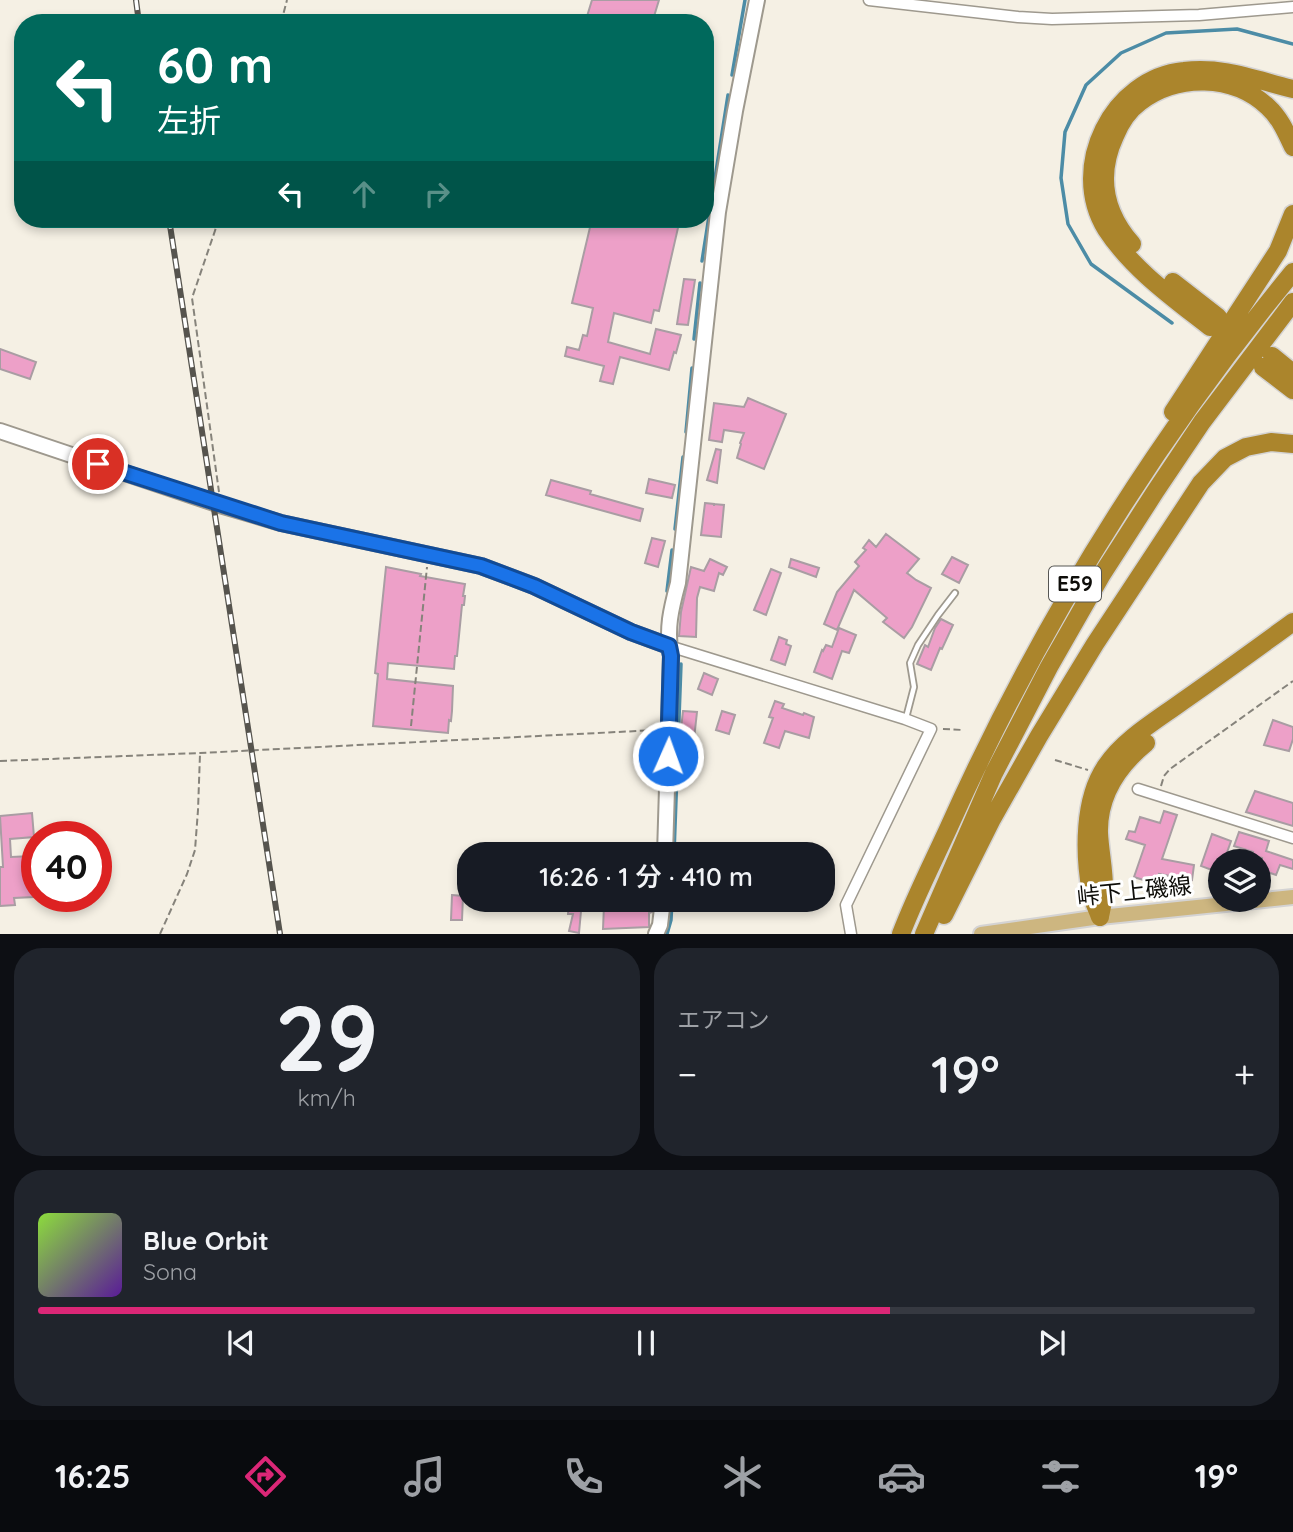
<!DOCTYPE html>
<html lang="ja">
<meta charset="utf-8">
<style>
:root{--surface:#171b24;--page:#20242c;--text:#f1f3f6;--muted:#9ea1a6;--line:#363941;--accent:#db2777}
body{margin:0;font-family:Quicksand,"Noto Sans JP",sans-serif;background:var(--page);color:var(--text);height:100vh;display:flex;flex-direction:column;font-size:26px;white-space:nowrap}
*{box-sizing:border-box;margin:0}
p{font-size:23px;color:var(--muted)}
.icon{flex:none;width:38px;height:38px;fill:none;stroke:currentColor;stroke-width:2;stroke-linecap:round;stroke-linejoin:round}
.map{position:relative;height:934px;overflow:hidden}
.panel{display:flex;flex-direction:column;gap:14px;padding:14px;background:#0d0f14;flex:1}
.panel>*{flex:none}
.top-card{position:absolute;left:14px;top:14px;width:700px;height:214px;border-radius:28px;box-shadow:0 4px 10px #0003;background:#00695c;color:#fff;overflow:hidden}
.buttons{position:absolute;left:1208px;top:849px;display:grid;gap:14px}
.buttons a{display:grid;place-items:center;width:63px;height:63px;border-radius:50%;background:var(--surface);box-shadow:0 4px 10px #0003;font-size:35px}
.speed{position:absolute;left:21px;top:821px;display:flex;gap:14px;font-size:35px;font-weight:700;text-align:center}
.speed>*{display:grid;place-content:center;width:91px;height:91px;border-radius:50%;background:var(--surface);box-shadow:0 4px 10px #0003;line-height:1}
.speed .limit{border:10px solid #d22;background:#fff;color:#111}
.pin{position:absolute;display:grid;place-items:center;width:60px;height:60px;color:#fff;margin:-30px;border:4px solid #fff;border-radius:50%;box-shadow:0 2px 7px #0007}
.me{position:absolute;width:77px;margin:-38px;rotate:2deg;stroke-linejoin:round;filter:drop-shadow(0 0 5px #0008)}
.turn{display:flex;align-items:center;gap:24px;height:147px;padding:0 28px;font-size:32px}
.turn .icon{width:91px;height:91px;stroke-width:2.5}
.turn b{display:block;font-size:49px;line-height:60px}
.lanes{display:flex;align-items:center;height:66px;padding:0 28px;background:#0003;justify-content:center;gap:35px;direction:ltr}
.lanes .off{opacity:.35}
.big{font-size:52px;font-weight:600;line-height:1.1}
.panel .widget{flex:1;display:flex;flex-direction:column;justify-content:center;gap:10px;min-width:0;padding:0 24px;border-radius:28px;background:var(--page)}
.panel .dial{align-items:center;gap:0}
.dial b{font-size:91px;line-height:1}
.song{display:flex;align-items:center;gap:21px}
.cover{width:84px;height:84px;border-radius:10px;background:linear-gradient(135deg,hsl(90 70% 55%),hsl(270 70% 35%))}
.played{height:7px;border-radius:4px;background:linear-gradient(90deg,var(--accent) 70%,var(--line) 70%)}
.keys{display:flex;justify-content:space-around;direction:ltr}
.heat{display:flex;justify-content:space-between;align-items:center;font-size:38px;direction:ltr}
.panel .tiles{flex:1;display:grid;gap:14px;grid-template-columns:1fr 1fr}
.widget:last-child{grid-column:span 2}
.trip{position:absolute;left:457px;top:842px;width:378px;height:70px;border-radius:28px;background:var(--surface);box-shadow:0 4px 10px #0003;font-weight:600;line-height:70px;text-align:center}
.tab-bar{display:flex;height:112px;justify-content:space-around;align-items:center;background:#090b0e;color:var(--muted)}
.tab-bar .icon{width:49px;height:49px}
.tab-bar .active{color:var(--accent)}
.tab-bar b{font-size:32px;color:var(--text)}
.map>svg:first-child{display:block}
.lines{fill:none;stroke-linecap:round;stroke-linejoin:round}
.stream{stroke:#4c8ca6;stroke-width:3.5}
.building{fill:#eda0c8;stroke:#a99da3;stroke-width:2}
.lane-casing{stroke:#9e998e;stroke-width:8}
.street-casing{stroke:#9e998e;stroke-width:13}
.secondary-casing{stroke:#9e998e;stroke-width:18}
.primary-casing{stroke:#d4d3d3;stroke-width:18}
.highway-casing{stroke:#d4d3d3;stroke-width:21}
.path{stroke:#86837b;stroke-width:2;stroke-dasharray:7 3.5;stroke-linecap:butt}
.lane{stroke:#fff;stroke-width:4.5}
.street{stroke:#fff;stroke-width:10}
.secondary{stroke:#fff;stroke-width:14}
.primary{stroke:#cdb680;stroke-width:14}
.highway{stroke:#ab852c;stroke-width:18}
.rail-casing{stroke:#56544e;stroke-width:6}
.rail{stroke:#fff;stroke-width:3.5;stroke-dasharray:10;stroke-linecap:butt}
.route-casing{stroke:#114b97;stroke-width:18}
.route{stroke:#1a73e8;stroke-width:12}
.labels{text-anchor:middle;stroke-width:6;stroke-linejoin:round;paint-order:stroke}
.shield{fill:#fff;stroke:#565653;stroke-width:2}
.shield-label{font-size:21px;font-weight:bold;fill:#0e0d09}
.street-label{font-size:23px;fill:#0e0d09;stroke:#fff}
</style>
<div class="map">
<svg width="1293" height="934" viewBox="0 0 1293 934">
<rect width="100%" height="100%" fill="#f5f0e4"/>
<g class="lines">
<path class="stream" d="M732,75L745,0
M702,261L728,95
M1172,323L1091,264L1068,224L1061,178L1065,132L1086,85L1121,53L1166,33L1237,29L1293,44
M694,339L700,283
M686,432L692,368
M675,529L683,457
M667,591L672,550
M674,854L681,664
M667,934L671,920L672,900"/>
</g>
<path class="building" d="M592,0H659L652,23H585Z
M592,219H680L659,311L654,310L651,323L614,313L608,342L650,354L656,329L681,335L676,353L674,352L669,370L620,357L613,384L600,381L604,366L565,356L567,347L579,350L583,335L587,336L593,308L572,303Z
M684,279L695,280L688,325L677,324Z
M0,349L36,362L30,379L0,369Z
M748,398L786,414L764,469L737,458L741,444L740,443L744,433L724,430L722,442L709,440L714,403L744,407Z
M716,449L721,450L717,483L707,480Z
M649,479L675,485L672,498L646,493Z
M551,480L591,491L590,494L643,509L640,521L546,495Z
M705,503L714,504V506V504L724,505L721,537L701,535Z
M886,534L919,559L907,573L916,580L931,588L912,627L904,638L883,622L887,618L854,590L837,630L824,624L837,592L859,566L855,562L866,550L863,548L869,540L876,547Z
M652,538L665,541L658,567L645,563Z
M952,557L968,565L959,583L942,574Z
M710,559L727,567L723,575L719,573L714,591L700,587L697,598L696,637L679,636L681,612L691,567L704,571Z
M791,559L819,568L816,577L789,567Z
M386,567L421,574L420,576L465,584L463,596H465L464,605H462L457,656H455L454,669L388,663L387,679L453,686L452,711L451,721L449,720L448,733L373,726L378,674L375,673Z
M771,569L781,573L766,615L754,610Z
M941,619L953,625L942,649L940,648L931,670L917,664L925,645L928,647L935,628Z
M839,628L856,635L849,653L842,651L832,679L814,672L822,650L823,651L826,645L832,647Z
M779,637L787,640L786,644L791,646L785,665L771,660Z
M704,673L718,679L712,695L698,689Z
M775,701L784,704L782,708L803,715L804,713L814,717L809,738L785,731L779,748L764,743L773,718L769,717Z
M683,711L697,712L694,739L680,738Z
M722,711L735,715L729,734L716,730Z
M1273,720L1293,727V739L1289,751L1264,745Z
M1255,791L1293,803V826L1246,812Z
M1164,811L1177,815L1162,859L1194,865L1192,880L1159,874L1156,884L1134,877L1145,845L1126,839L1129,831L1135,832L1140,817L1160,823Z
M32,813L34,837L10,839L11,857L32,856L34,897L14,898L15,905L0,906V867H3L0,816Z
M1239,832L1269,841L1266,851L1293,860V869L1280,865L1276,875L1259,869L1262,858L1252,855L1253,852L1234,846Z
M1212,834L1231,841L1224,861H1220V873L1201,866Z
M452,895L463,896L462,920H451Z
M569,900H582L579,933L569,931L573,914H568Z
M606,900H652V912L649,913V927L603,929L604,905H606Z"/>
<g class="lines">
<defs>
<path id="lane" d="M906,718L914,687L910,663L918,645L938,615L955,593"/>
<path id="street" d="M869,0L1018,17L1052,19L1199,15L1293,7
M669,646L905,719L931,729L846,905L851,934
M1138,789L1293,838"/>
<path id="secondary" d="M0,431L220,505L281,523L481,566L534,586L631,632L669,646
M665,854L671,656C666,629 671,609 678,583L718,212L735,111L757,0
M656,934L660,925L663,900"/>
<path id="primary" d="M981,934L1100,917L1293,897"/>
<path id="highway" d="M1132,244C1104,212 1097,175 1115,136C1120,124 1129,110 1140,102C1177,74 1233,74 1268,107C1280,118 1286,132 1293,147
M1173,282L1218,317
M1210,327C1173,298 1132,269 1106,229C1068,167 1112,78 1184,71C1223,66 1256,80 1293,89
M1272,356L1293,373
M1263,367L1293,390
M1173,412L1278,251L1293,214
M944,915L992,819L1039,736L1095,644L1201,483L1225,458L1246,447L1271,442L1293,444
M1100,916C1102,908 1103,901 1104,894C1105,874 1100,853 1099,833C1098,795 1118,766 1146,743
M1100,917C1097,909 1093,901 1091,892C1084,854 1083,799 1106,766C1124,739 1157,720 1183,701C1220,675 1256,649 1293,622
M901,934C915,897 933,862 949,827C1038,628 1154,441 1293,272
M924,934L994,773L1049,667L1101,576L1155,492L1202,422L1293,302"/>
</defs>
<use href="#lane" class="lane-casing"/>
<use href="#street" class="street-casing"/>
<use href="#secondary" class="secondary-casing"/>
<use href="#primary" class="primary-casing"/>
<use href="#highway" class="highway-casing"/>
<path class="path" d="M281,23L287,0
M219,219L192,298L219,492
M411,726L427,567
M943,729L963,730
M1055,760L1088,770
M0,761L200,753L657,730
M1161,786L1164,776L1170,769L1293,681
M160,934L187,874L195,850L198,810L200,754"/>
<use href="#lane" class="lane"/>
<use href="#street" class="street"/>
<use href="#secondary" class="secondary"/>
<use href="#primary" class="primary"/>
<use href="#highway" class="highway"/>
<defs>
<path id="rail" d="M136,0L139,23
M169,219L280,934"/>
</defs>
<use href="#rail" class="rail-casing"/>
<use href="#rail" class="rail"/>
</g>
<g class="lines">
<defs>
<path id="route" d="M98,464L281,523L481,566L534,586L631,632L669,646L671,656L668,756"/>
</defs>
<use href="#route" class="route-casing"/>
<use href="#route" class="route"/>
</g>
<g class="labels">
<rect class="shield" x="1049" y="566.5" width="52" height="35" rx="5"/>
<g class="shield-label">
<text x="1075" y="591">E59</text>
</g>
<g class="street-label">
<text transform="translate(1134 891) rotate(-6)" y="8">峠下上磯線</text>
</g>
</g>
</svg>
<div class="buttons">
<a><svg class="icon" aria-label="layers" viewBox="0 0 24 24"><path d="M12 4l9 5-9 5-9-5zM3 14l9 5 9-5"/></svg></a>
</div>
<div class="speed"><div class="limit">40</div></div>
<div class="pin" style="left:98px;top:464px;background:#d93025"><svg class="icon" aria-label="arrive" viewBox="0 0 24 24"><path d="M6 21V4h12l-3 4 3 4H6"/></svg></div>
<svg class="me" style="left:668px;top:756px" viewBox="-20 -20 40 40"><circle r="17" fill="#1a73e8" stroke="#fff" stroke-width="3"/><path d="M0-11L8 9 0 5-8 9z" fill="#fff"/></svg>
<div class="trip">16:26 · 1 分 · 410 m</div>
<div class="top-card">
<div class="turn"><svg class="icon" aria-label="left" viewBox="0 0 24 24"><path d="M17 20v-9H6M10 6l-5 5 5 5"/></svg><div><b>60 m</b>左折</div></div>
<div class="lanes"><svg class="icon" aria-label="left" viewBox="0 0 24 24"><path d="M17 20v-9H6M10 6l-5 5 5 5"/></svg><svg class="icon off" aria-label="ahead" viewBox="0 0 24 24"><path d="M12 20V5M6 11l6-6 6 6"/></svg><svg class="icon off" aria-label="right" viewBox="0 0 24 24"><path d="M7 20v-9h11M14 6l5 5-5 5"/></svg></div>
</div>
</div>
<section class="panel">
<div class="tiles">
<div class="widget dial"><b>29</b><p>km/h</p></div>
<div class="widget"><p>エアコン</p>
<div class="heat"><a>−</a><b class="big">19°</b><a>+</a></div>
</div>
<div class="widget">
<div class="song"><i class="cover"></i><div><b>Blue Orbit</b><p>Sona</p></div></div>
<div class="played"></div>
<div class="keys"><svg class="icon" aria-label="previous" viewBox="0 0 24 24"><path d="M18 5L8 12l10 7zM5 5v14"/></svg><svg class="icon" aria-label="pause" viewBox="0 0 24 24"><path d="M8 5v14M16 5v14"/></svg><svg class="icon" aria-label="next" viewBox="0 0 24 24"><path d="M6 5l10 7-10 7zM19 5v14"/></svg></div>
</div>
</div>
</section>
<nav class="tab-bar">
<b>16:25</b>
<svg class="icon active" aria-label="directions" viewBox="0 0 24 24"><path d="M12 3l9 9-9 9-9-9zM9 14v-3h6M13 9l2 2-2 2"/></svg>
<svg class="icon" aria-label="music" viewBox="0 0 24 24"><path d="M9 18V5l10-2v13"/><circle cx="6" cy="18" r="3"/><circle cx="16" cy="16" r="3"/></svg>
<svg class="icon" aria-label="phone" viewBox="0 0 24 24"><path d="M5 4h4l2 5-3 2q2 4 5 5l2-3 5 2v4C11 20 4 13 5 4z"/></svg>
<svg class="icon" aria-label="climate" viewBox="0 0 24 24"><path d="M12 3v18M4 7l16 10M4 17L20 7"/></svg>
<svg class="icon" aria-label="car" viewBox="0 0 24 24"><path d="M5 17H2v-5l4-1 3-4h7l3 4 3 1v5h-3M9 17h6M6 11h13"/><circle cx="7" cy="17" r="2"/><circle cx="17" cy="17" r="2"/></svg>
<svg class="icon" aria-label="filters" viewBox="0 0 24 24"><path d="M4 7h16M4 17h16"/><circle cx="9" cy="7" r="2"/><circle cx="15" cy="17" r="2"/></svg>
<b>19°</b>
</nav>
